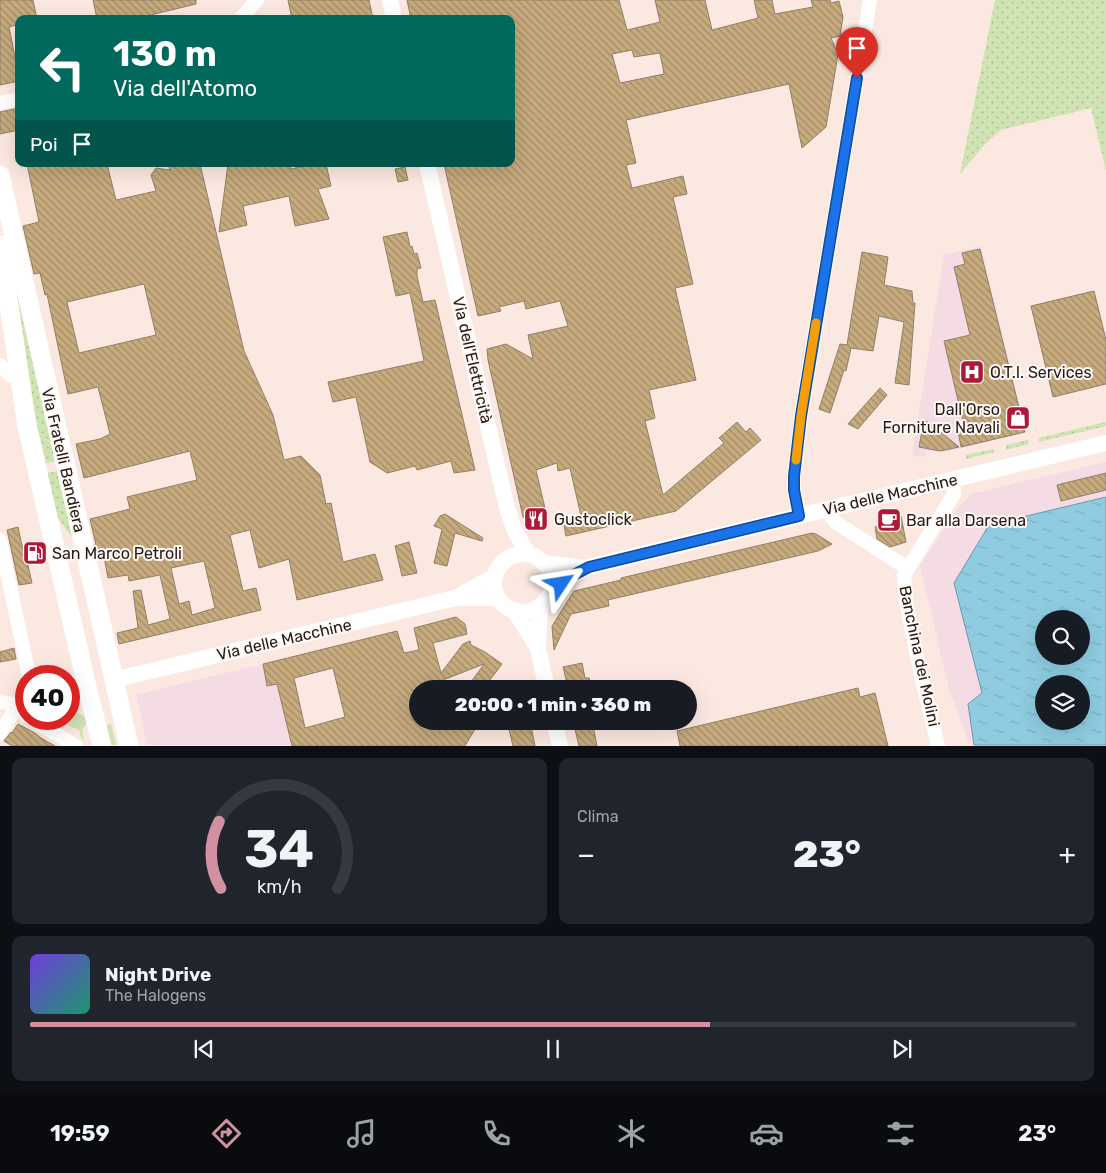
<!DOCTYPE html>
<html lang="it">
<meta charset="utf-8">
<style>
:root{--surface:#171b24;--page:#20242c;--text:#f1f3f6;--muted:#9ea1a6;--line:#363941;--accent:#d291a1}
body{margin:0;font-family:Rubik,sans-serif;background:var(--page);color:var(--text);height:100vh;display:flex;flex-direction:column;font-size:19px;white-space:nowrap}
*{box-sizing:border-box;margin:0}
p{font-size:16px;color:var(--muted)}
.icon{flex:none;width:28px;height:28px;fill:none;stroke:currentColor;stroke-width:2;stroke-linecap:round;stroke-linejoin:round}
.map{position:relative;height:746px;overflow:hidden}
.drawer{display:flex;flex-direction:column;gap:12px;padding:12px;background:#0d0f14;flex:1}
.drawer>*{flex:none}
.guide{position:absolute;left:15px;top:15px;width:500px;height:152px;border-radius:10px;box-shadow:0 5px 20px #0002;background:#00695c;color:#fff;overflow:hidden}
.controls{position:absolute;left:1035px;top:610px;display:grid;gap:10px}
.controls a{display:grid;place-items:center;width:55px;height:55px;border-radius:50%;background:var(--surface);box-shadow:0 5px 20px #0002;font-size:25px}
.speed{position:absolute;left:15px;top:665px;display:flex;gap:10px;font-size:25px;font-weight:700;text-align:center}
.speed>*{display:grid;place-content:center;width:65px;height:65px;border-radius:50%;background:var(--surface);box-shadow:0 5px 20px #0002;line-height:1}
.speed .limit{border:8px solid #d22;background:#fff;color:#111}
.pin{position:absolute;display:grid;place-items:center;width:42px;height:42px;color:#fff;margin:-51px -21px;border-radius:50% 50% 50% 0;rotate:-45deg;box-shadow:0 0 5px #0007}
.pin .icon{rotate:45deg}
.me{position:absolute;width:55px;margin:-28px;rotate:57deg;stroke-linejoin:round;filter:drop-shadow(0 0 4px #0008)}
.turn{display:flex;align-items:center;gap:18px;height:105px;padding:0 15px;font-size:22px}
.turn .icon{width:65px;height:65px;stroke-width:2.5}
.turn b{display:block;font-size:35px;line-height:42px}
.then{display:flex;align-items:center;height:48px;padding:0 15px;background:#0003;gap:10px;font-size:19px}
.big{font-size:38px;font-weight:800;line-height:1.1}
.drawer .widget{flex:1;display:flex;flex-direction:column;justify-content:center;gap:8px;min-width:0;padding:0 18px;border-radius:10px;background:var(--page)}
.drawer .dial{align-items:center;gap:0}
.dial svg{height:130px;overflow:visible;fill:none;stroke:var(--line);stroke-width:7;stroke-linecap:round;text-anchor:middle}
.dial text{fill:var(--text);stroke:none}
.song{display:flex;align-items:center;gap:15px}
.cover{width:60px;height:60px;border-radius:8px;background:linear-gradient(135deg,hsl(260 70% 55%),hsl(160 70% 35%))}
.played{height:5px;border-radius:2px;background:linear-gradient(90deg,var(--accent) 65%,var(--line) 65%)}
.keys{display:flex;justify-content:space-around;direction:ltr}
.heat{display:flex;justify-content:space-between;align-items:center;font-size:28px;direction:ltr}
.drawer .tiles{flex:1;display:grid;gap:12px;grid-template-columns:1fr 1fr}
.widget:last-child{grid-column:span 2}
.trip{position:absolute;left:409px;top:680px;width:288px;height:50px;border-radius:25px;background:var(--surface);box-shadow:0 5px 20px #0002;font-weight:800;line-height:50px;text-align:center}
.dock{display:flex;height:80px;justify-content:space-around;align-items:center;background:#090b0e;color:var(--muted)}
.dock .icon{width:35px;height:35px}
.dock .current{color:var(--accent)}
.dock b{font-size:22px;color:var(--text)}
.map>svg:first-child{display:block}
.commercial{fill:#f4dbe4}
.grass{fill:url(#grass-dots)}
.garden{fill:#cfe3b3}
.water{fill:url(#water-ripples);stroke:#6f97a4;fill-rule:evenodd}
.building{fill:url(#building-back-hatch);stroke:#908068;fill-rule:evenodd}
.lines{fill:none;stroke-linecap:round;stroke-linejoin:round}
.minor{stroke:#fff;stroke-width:14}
.tertiary{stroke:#fff;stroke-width:16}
.secondary{stroke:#fff;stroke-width:19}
.route-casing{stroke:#114b97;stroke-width:12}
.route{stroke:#1a73e8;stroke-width:9}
.slow{stroke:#f59e0b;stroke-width:9}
.labels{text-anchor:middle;stroke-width:4;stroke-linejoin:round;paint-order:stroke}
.street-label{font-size:16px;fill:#251a15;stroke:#fff9f6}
.poi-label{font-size:16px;fill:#251a15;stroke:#fff9f6;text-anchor:start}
</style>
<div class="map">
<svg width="1106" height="746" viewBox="0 0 1106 746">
<defs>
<pattern id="grass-dots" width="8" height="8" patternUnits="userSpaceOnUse" patternTransform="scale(1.25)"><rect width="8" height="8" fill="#cfe3b3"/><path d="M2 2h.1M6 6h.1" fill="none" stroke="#b2c299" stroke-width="1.8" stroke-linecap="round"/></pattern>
<pattern id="water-ripples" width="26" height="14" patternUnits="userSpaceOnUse" patternTransform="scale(1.25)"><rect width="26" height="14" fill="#8fcce1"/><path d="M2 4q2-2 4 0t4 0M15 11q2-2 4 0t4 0" fill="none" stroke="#7bafc0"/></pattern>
<pattern id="building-back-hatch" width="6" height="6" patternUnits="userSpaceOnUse" patternTransform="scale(1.25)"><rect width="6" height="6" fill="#c7ab7e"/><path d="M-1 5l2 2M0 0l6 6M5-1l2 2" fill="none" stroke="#a18a66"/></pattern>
</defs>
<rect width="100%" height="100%" fill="#fbe8e0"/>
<path class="commercial" d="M981,246L1026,432L947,452L926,451L925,457L912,455L944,255Z
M1106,462V497L989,525L954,583L982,693L968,704L973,742L969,744L949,689L920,566L956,510L971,494Z
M263,664L267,686L277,684L292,745H147L136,695Z"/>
<path class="grass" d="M995,0H1106V171L1091,108L1001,130L986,143L960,174Z
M7,248L56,461L46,463L25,373Z
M1106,422V426L1039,442V438Z
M1028,440L1029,444L1006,450V445Z
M993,449L995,452L966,459V455Z
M58,471L73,538L57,517L47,473Z"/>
<path class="garden" d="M69,708L84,716L87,723L82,730L84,741L81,738L79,730L53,719H69Z
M111,724L116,745H111L106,725Z"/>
<path class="water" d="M1106,497V745H974L968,704L982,693L954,583L989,525ZM1044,619H1081V656H1044ZM1044,684H1081V721H1044Z"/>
<path class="building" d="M0,0H33L37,19H19V24L9,27L16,62H19V81L0,85Z
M93,0H196V4L134,19H97Z
M288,0H369L373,19H292Z
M407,0H619L627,30L660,22L655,0H705L712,30L758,18L754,0H772L775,14L813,7L811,0H830L831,3L839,1L843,17L840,36L831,38L838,54L826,127L802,148L789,84L626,120L636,163L626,165L632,188L683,176L687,194L673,197L693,284L675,288L696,380L649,390L655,418L645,421L663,495L724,443L719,438L737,422L746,432L750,428L761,440L676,511L566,536L563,520L581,516L570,468L558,471L557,463L536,470L548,521L538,527L523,517L488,360L487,349L506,344L533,359L528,335L568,326L560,301L526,309L524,301L499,307L501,311L478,316L444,164H511V19H411ZM632,50L634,57L660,53L664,74L620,83L612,54Z
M19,108V130L0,134V112Z
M27,164H107L116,200L156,191L151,175L156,168L170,170L168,164H200L244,351L273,415L284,460L301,456L320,475L326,504L331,503L343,562L375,554L383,580L297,600L289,559L259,568L250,530L230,535L243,591L256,588L261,610L119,644L117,633L138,628L133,591L141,590L148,625L170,619L160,575L129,581L128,575L108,578L104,557L99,558L90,519L130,509L127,497L197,480L190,451L84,478L76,444L100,439L110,434L98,387L68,394L47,294L45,295L40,273L34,274L23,226L39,222ZM144,284L156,335L79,353L67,302ZM204,561L215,608L192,615L189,601L179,604L171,568Z
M228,164H290L291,169L313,164H326L331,186L318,189L329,219L295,226L289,196L243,206L247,225L219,232Z
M405,167L408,180L398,182L395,169Z
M407,232L410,247L412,246L414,254L417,253L421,268L417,269V276L423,302L435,300L475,470L454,473L451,461L417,470L415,466L387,473L370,462L356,397L333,402L328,382L424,361L410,293L396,296L383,237Z
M980,249L1025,432L961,447L958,431L965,430L944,341L970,335L954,267L965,264L962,253Z
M862,252L888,257L884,285L912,291L913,303H915L909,385L895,383L904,322L879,316L873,351L851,348L846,371L844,370L830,413L819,409L840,344L847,345Z
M1094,291L1106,340V384L1053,397L1031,306Z
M880,388L887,395L858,429L848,424Z
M924,420L932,425L959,447L940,451L919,447Z
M1106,473V490L1061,501L1057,485Z
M445,514L483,538L482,541L455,533L447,566L434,563L442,529L434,526L440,516Z
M901,516L906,542L890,547L877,539L875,527L880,526L877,520Z
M18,527L23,550L39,546L42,558L27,561L32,583L19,585L7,530Z
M812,533L816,534L832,544L818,551L608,600L609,606L571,614L554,650L552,626L574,591L621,580V578Z
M409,542L417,573L402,576L395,546Z
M456,617L465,624L467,634L433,643L441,673L463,644L470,641L471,645L485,652L502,664L483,689H466L484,664L443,680L445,689H418V721H480L465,746H292L277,684L267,686L263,664L397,631L404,653L419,650L414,628ZM333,668L345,717L305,728L294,678Z
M14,648L16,659L0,662V652Z
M582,663L585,678H589L591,689H560L559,684L567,683L563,667Z
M858,688L860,697L875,693L888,746H680L677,731Z
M507,721H530L535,746H513Z
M573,721H592L597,746H579Z
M18,724L35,733L41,738L55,746H12L4,741L11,732L12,733Z"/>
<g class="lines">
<path class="minor" d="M240,19L257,0
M0,103L19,99
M0,365L11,376
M828,509L831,517L835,522L907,568
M799,516L794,490V476L801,416L870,0
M0,540L29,676
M69,691L87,687
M0,702L18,705L26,702
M31,719L76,746
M0,733L18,705L26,716
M938,746L921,676L906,602L904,575L954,494L953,479"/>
<path class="tertiary" d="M390,0L394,19
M427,164L507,508L515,531L528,554
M494 583a29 29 0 1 1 58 0a29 29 0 1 1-58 0Z
M544,563L586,568
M550,594L566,579L589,567L799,516L1106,443
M455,598H498
M540,606L538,648L547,689
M514,610L538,648
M113,680L443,601L455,598L495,576
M554,721L560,746"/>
<path class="secondary" d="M0,175L129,746
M0,245L27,426L87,687L102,746"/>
</g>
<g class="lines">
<defs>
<path id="route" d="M561,584L566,579L589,567L799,516L794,490V476L801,416L857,78"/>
</defs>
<use href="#route" class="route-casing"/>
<use href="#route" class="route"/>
<path class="slow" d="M796,460L801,416L816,323"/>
</g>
<defs>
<symbol id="hospital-square" viewBox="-11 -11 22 22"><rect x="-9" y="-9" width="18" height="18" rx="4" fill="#ad1939" stroke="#fff9f6"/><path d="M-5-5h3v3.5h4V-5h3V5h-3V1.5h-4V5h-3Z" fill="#fff"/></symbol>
<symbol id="shop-square" viewBox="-11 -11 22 22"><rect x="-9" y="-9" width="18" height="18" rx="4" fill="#ad1939" stroke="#fff9f6"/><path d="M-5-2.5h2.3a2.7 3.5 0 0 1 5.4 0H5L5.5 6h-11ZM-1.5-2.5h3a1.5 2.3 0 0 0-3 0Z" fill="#fff"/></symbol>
<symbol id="restaurant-square" viewBox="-11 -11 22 22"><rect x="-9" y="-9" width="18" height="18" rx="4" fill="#ad1939" stroke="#fff9f6"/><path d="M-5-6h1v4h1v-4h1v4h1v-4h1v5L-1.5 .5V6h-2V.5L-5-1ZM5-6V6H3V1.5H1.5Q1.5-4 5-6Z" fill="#fff"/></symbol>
<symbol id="cafe-square" viewBox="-11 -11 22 22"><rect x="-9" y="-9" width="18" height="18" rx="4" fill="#ad1939" stroke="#fff9f6"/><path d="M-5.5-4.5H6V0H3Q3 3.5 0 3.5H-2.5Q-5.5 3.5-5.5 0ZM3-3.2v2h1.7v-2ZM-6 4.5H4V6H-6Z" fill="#fff"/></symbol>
<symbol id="fuel-square" viewBox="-11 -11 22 22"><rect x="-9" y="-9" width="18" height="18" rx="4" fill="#ad1939" stroke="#fff9f6"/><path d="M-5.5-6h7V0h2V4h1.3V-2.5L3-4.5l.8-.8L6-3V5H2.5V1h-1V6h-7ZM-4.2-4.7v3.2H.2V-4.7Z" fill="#fff"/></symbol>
</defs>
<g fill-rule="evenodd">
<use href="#hospital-square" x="958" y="358" width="28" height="28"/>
<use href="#shop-square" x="1004" y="404" width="28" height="28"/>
<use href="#restaurant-square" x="522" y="505" width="28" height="28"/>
<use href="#cafe-square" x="875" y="506" width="28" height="28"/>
<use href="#fuel-square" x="21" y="539" width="28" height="28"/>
</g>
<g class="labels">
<g class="street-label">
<text transform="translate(473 360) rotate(77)" y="6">Via dell'Elettricità</text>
<text transform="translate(64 460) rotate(77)" y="6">Via Fratelli Bandiera</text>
<text transform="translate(890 494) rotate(-13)" y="6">Via delle Macchine</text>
<text transform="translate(284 639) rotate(-13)" y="6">Via delle Macchine</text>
<text transform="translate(920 656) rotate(78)" y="6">Banchina dei Molini</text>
</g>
<g class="poi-label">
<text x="990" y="378">O.T.I. Services</text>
<text x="1000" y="415" text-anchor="end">Dall'Orso<tspan x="1000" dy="18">Forniture Navali</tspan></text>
<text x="554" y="525">Gustoclick</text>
<text x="906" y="526">Bar alla Darsena</text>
<text x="52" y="559">San Marco Petroli</text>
</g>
</g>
</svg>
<div class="controls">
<a><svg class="icon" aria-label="search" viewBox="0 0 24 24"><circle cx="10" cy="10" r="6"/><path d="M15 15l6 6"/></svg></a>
<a><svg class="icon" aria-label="layers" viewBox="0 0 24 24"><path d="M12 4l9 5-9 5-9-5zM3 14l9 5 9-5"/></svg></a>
</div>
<div class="speed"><div class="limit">40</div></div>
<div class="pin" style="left:857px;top:78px;background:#d93025"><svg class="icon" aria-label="arrive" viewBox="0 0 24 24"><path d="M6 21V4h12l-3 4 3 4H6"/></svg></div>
<svg class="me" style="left:561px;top:584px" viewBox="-20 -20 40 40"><path d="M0-17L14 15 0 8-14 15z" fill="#1a73e8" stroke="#fff" stroke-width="4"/></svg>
<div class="trip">20:00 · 1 min · 360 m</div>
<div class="guide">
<div class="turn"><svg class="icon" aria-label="left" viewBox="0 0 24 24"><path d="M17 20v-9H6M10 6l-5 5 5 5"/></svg><div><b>130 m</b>Via dell'Atomo</div></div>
<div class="then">Poi<svg class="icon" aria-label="arrive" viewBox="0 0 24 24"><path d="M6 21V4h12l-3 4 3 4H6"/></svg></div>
</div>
</div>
<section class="drawer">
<div class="tiles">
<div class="widget dial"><svg viewBox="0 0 100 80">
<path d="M14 69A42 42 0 1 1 86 69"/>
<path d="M14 69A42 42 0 0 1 13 28" stroke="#d291a1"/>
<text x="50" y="56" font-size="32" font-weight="700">34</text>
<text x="50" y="72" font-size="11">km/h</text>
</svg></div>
<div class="widget"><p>Clima</p>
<div class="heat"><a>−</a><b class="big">23°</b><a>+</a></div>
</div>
<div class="widget">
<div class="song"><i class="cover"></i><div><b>Night Drive</b><p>The Halogens</p></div></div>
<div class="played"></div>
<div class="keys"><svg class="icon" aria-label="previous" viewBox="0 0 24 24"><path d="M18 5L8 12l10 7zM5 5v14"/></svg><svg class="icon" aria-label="pause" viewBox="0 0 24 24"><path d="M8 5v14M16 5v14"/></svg><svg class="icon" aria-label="next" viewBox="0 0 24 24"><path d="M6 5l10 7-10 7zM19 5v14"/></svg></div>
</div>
</div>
</section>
<nav class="dock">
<b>19:59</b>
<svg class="icon current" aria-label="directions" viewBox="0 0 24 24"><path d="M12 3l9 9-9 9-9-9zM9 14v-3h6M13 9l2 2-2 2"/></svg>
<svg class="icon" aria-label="music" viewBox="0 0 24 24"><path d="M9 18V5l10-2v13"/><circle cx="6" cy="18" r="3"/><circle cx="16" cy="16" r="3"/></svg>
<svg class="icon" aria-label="phone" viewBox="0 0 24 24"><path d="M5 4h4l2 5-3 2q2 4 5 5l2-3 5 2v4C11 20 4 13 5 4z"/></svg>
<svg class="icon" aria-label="climate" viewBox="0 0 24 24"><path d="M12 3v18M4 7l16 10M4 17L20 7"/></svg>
<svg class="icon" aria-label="car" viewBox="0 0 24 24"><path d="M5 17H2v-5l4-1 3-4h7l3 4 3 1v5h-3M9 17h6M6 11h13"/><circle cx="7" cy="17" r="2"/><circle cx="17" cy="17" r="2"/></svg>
<svg class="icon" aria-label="filters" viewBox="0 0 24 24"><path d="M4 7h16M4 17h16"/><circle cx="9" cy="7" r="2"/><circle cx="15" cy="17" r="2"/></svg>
<b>23°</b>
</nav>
